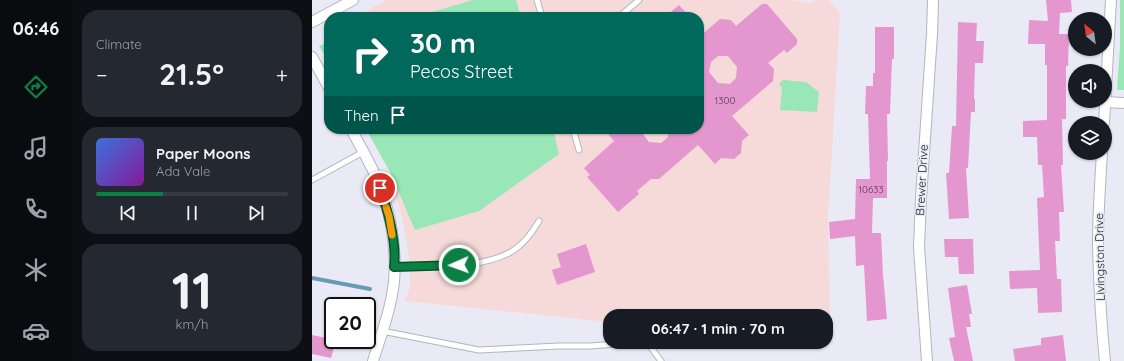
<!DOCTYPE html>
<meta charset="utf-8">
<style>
:root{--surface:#171b24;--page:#242831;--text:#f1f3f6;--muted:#9ea1a6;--line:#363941;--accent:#0b8043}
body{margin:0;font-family:Quicksand,sans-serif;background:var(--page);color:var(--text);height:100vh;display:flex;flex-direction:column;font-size:15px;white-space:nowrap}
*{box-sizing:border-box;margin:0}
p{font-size:13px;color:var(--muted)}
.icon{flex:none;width:22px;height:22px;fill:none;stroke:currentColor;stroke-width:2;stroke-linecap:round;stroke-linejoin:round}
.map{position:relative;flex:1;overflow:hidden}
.sheet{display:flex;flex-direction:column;gap:10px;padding:10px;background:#0d0f14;width:240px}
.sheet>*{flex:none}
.top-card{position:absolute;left:12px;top:12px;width:380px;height:122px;border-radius:16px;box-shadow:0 1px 3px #0004;background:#00695c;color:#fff;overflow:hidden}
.needle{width:26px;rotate:331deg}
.tools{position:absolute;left:756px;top:12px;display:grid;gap:8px}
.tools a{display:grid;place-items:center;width:44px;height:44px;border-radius:50%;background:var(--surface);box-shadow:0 1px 3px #0004;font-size:20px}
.speed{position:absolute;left:12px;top:297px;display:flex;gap:8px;font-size:20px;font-weight:700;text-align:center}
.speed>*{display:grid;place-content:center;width:52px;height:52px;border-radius:50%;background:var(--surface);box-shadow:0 1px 3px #0004;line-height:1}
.speed .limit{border:2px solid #111;border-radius:6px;background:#fff;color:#111}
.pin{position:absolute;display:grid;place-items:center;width:34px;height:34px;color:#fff;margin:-17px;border:2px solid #fff;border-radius:50%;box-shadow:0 1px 4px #0007}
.me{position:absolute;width:44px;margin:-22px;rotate:268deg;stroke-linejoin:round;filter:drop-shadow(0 0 3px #0008)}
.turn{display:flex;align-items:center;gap:14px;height:84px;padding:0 20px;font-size:18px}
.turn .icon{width:52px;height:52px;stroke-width:2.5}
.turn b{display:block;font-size:28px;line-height:34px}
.then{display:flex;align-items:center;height:38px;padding:0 20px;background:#0003;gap:8px;font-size:15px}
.big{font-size:30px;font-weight:700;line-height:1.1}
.sheet .widget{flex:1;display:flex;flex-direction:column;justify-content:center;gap:6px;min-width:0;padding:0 14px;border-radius:16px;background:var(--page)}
.sheet .dial{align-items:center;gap:0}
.dial b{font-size:52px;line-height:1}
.song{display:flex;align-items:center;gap:12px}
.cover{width:48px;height:48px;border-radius:6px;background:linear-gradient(135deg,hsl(220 70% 55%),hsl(290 70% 35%))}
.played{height:4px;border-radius:2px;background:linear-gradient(90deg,var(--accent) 35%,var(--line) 35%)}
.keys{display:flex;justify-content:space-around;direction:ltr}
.heat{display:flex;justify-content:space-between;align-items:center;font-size:22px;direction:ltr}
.trip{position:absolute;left:291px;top:309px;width:230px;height:40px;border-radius:16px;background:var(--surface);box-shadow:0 1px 3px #0004;font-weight:700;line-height:40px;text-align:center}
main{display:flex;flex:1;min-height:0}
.dock{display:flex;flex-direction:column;width:72px;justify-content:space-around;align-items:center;background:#090b0e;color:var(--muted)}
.dock .icon{width:28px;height:28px}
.dock .active{color:var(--accent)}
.dock b{font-size:18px;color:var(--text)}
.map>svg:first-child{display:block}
.education{fill:#f5dad9}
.green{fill:#99e6b6}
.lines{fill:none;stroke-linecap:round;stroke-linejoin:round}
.stream{stroke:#659bb5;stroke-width:4}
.building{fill:#e497ce;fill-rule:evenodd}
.lane-casing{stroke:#b5b5c1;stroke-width:7}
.street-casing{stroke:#b5b5c1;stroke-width:12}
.lane{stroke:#fff;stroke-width:5}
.street{stroke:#fff;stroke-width:10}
.route-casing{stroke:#07532c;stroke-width:10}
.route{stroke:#0b8043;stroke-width:7}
.slow{stroke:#f59e0b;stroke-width:7}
.labels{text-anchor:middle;stroke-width:3;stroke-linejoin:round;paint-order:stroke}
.number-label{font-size:10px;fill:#503c4d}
.street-label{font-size:12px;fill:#1e1e22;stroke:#eaeaf6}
</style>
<main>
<nav class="dock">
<b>06:46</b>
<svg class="icon active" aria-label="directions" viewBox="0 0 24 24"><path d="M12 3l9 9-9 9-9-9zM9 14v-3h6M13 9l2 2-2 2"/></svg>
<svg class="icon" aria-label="music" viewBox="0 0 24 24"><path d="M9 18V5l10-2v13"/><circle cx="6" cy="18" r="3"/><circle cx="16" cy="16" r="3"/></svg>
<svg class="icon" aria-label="phone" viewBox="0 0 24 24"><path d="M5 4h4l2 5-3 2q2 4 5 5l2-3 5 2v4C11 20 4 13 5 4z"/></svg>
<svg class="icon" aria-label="climate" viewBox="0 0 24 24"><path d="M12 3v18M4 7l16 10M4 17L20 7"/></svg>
<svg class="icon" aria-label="car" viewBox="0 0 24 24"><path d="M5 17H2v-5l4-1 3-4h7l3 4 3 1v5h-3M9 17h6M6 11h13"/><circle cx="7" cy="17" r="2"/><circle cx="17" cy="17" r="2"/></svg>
</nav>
<section class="sheet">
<div class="widget"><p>Climate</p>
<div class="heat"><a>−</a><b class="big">21.5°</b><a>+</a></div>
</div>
<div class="widget">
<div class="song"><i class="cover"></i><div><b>Paper Moons</b><p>Ada Vale</p></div></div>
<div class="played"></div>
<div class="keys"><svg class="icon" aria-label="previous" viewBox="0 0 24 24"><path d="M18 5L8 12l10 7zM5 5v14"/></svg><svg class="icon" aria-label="pause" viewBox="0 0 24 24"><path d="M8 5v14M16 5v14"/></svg><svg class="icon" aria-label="next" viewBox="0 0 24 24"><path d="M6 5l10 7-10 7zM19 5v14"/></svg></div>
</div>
<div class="widget dial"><b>11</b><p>km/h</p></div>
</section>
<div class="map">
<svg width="812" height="361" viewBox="0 0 812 361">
<rect width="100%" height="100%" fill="#eaeaf6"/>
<path class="education" d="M74,0H478L497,3L505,0H516L528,13L516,218L518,323L514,324V316H298V322L93,301L98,287L97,257L90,218L78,172L54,129H387V17H44Z"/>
<path class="green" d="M161,0H204L209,17H103Z
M808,0H812V90H805L808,47Z
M17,42V63L7,46Z
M471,80L494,82L507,92L505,112L468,110L470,88L467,84Z
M54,129H241L247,154L167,211L103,230L78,172Z"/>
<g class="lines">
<path class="stream" d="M0,278L58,289"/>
</g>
<path class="building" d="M734,0H759L760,12L748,13L747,34H757L756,66H754V119H750L751,165H749L752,212H747L748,241H743L745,279H749L750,312L726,313L725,288L698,289L697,271L728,270L725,198L732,197L730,165H726L725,137H711V121L735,120V65H733V44H716L717,20L736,21Z
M450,4H455L485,39V44L475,53L472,50L456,63L462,69L461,81L420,116L437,135L430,141L429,153L422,159L409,158L403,164L386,145L347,179H339L325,191L327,194L306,212L275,177L278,175L272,168L302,141L292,129H327L337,142L349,143L356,137V129H387V37L408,19L419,20L424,26ZM406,56H416L425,67L424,78L418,84L406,83L397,72L399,62Z
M367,5L378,17H353Z
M646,22L665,23L664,41H672L671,63H663L662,99H663V112H659L656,168H654L657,218L637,219L634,173H637L640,126H644Z
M563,27H582V59H580L578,114H575L576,161H575V198H561L560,233H569L571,275L575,319L555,321L552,265L544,266L543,236L518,239L517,222L543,219L544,179H558L556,114H553L554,86H561V73H563Z
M632,239H661L662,274H647L646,257H633Z
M274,244L283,272L245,285L240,270L249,267L245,254Z
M655,285L660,314H657L659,327H654L661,361H642L637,338L643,337L636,288Z
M0,335L24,340L19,358L0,354Z
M751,335L754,361H703L701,349L729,345V338Z"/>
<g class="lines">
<defs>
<path id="lane" d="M225,0L230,17
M307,17L327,0
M261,129L267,150
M0,180L51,152
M82,267C117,266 178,270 206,247C215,240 221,231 227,221
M70,331L167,350L247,346H278L330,342
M335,342L349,361"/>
<path id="street" d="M0,22L41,0
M0,57L17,88
M794,102L812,103
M792,123L799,0
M39,129C47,144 56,159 63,175C78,207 85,246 82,282C79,309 69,335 61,361
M790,153C788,184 786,214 786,245C787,284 789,323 793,361
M615,361L607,247L609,198L620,34L621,0"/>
</defs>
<use href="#lane" class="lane-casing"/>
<use href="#street" class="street-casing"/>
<use href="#lane" class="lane"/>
<use href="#street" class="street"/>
</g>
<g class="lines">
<defs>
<path id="route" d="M68,188C76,211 85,242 82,267L147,265"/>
</defs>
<use href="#route" class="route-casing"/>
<use href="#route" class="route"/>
<path class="slow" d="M74,207L77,216L80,235"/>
</g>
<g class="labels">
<g class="number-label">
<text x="413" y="104">1300</text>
<text x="559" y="193">10633</text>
</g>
<g class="street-label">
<text transform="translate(610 180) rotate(-87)" y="4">Brewer Drive</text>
<text transform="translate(788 257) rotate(-91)" y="4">Livingston Drive</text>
</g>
</g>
</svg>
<div class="tools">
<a><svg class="needle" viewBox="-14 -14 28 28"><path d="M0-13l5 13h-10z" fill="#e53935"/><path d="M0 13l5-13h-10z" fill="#9ea1a6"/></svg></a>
<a><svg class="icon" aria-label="sound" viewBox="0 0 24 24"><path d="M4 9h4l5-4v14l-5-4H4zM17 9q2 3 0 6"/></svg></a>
<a><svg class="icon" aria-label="layers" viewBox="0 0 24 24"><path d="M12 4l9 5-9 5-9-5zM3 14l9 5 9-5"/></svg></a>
</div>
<div class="speed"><div class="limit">20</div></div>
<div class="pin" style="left:68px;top:188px;background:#d93025"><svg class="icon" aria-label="arrive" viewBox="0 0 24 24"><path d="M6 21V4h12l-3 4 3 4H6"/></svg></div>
<svg class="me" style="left:147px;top:265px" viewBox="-20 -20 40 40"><circle r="17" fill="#0b8043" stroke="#fff" stroke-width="3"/><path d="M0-11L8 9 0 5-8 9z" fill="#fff"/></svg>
<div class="trip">06:47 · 1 min · 70 m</div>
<div class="top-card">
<div class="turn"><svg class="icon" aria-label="right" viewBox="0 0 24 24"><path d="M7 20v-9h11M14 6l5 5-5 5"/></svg><div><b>30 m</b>Pecos Street</div></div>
<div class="then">Then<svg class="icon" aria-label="arrive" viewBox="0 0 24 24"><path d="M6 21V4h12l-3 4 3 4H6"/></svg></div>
</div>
</div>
</main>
